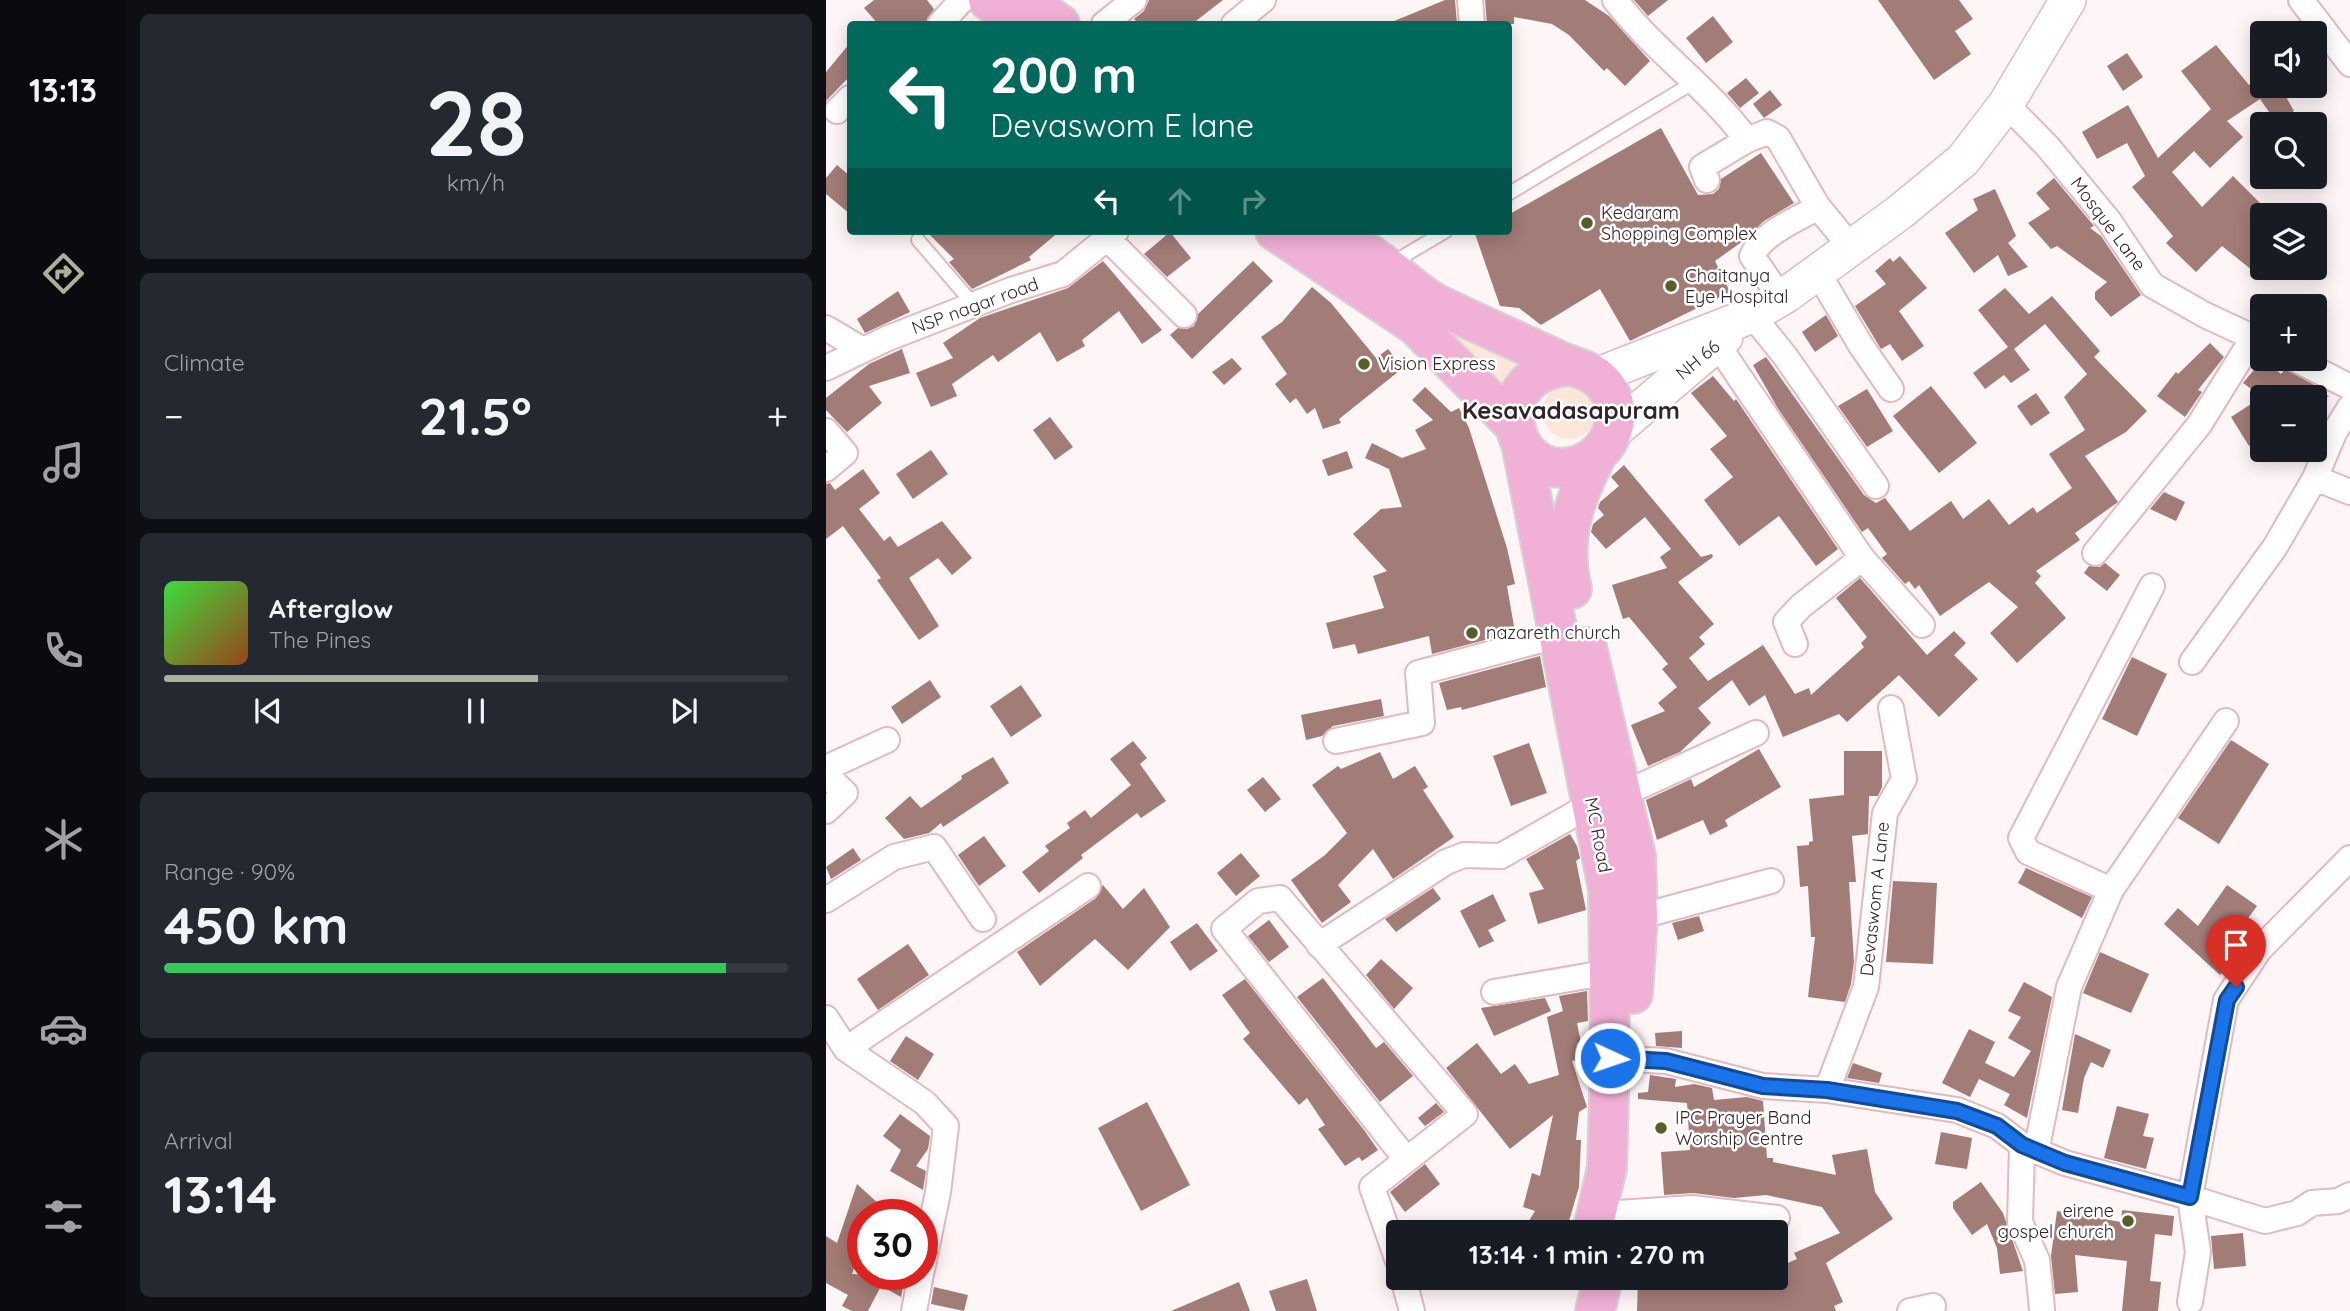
<!DOCTYPE html>
<meta charset="utf-8">
<style>
:root{--surface:#171b24;--page:#242831;--text:#f1f3f6;--muted:#9ea1a6;--line:#363941;--accent:#adb09a}
body{margin:0;font-family:Quicksand,sans-serif;background:var(--page);color:var(--text);height:100vh;display:flex;flex-direction:column;font-size:26px;white-space:nowrap}
*{box-sizing:border-box;margin:0}
p{font-size:23px;color:var(--muted)}
.icon{flex:none;width:38px;height:38px;fill:none;stroke:currentColor;stroke-width:2;stroke-linecap:round;stroke-linejoin:round}
.map{position:relative;flex:1;overflow:hidden}
.details{display:flex;flex-direction:column;gap:14px;padding:14px;background:#0d0f14;width:700px}
.details>*{flex:none}
.top-card{position:absolute;left:21px;top:21px;width:665px;height:214px;border-radius:7px;box-shadow:0 4px 18px #0003;background:#00695c;color:#fff;overflow:hidden}
.tools{position:absolute;left:1424px;top:21px;display:grid;gap:14px}
.tools a{display:grid;place-items:center;width:77px;height:77px;border-radius:7px;background:var(--surface);box-shadow:0 4px 18px #0003;font-size:35px}
.speed{position:absolute;left:21px;top:1199px;display:flex;gap:14px;font-size:35px;font-weight:700;text-align:center}
.speed>*{display:grid;place-content:center;width:91px;height:91px;border-radius:50%;background:var(--surface);box-shadow:0 4px 18px #0003;line-height:1}
.speed .limit{border:10px solid #d22;background:#fff;color:#111}
.pin{position:absolute;display:grid;place-items:center;width:60px;height:60px;color:#fff;margin:-72px -30px;border-radius:50% 50% 50% 0;rotate:-45deg;box-shadow:0 0 7px #0007}
.pin .icon{rotate:45deg}
.me{position:absolute;width:77px;margin:-38px;rotate:93deg;stroke-linejoin:round;filter:drop-shadow(0 0 5px #0008)}
.turn{display:flex;align-items:center;gap:24px;height:147px;padding:0 28px;font-size:32px}
.turn .icon{width:91px;height:91px;stroke-width:2.5}
.turn b{display:block;font-size:49px;line-height:60px}
.lanes{display:flex;align-items:center;height:66px;padding:0 28px;background:#0003;justify-content:center;gap:35px;direction:ltr}
.lanes .off{opacity:.35}
.big{font-size:52px;font-weight:700;line-height:1.1}
.details .tile{flex:1;display:flex;flex-direction:column;justify-content:center;gap:10px;min-width:0;padding:0 24px;border-radius:10px;background:var(--page)}
.details .dial{align-items:center;gap:0}
.dial b{font-size:91px;line-height:1}
.song{display:flex;align-items:center;gap:21px}
.cover{width:84px;height:84px;border-radius:10px;background:linear-gradient(135deg,hsl(120 70% 55%),hsl(20 70% 35%))}
.played{height:7px;border-radius:4px;background:linear-gradient(90deg,var(--accent) 60%,var(--line) 60%)}
.keys{display:flex;justify-content:space-around;direction:ltr}
.heat{display:flex;justify-content:space-between;align-items:center;font-size:38px;direction:ltr}
.charge{height:10px;border-radius:5px;background:linear-gradient(90deg,#34c759 90%,var(--line) 0)}
.trip{position:absolute;left:560px;top:1220px;width:402px;height:70px;border-radius:7px;background:var(--surface);box-shadow:0 4px 18px #0003;font-weight:700;line-height:70px;text-align:center}
main{display:flex;flex:1;min-height:0}
.menu{display:flex;flex-direction:column;width:126px;justify-content:space-around;align-items:center;background:#090b0e;color:var(--muted)}
.menu .icon{width:49px;height:49px}
.menu .current{color:var(--accent)}
.menu b{font-size:32px;color:var(--text)}
.map>svg:first-child{display:block}
.green{fill:#fce5d9}
.building{fill:#a27c77}
.lines{fill:none;stroke-linecap:round;stroke-linejoin:round}
.lane-casing{stroke:#e2b9c0;stroke-width:16}
.street-casing{stroke:#e2b9c0;stroke-width:28}
.secondary-casing{stroke:#e2b9c0;stroke-width:38}
.primary-casing{stroke:#d6d3d4;stroke-width:42}
.lane{stroke:#fff;stroke-width:12}
.street{stroke:#fff;stroke-width:24}
.secondary{stroke:#fff;stroke-width:35}
.primary{stroke:#f1b0d6;stroke-width:38}
.route-casing{stroke:#114b97;stroke-width:18}
.route{stroke:#1a73e8;stroke-width:12}
.poi-dot{fill:#5a5d2a;stroke:#fff;stroke-width:2.5}
.labels{text-anchor:middle;stroke-width:5;stroke-linejoin:round;paint-order:stroke}
.poi-label{font-size:18px;fill:#332326;stroke:#fff;text-anchor:start}
.street-label{font-size:18px;fill:#332326;stroke:#fff}
.district-label{font-size:24px;font-weight:bold;fill:#332326;stroke:#fff}
</style>
<main>
<nav class="menu">
<b>13:13</b>
<svg class="icon current" aria-label="directions" viewBox="0 0 24 24"><path d="M12 3l9 9-9 9-9-9zM9 14v-3h6M13 9l2 2-2 2"/></svg>
<svg class="icon" aria-label="music" viewBox="0 0 24 24"><path d="M9 18V5l10-2v13"/><circle cx="6" cy="18" r="3"/><circle cx="16" cy="16" r="3"/></svg>
<svg class="icon" aria-label="phone" viewBox="0 0 24 24"><path d="M5 4h4l2 5-3 2q2 4 5 5l2-3 5 2v4C11 20 4 13 5 4z"/></svg>
<svg class="icon" aria-label="climate" viewBox="0 0 24 24"><path d="M12 3v18M4 7l16 10M4 17L20 7"/></svg>
<svg class="icon" aria-label="car" viewBox="0 0 24 24"><path d="M5 17H2v-5l4-1 3-4h7l3 4 3 1v5h-3M9 17h6M6 11h13"/><circle cx="7" cy="17" r="2"/><circle cx="17" cy="17" r="2"/></svg>
<svg class="icon" aria-label="filters" viewBox="0 0 24 24"><path d="M4 7h16M4 17h16"/><circle cx="9" cy="7" r="2"/><circle cx="15" cy="17" r="2"/></svg>
</nav>
<section class="details">
<div class="tile dial"><b>28</b><p>km/h</p></div>
<div class="tile"><p>Climate</p>
<div class="heat"><a>−</a><b class="big">21.5°</b><a>+</a></div>
</div>
<div class="tile">
<div class="song"><i class="cover"></i><div><b>Afterglow</b><p>The Pines</p></div></div>
<div class="played"></div>
<div class="keys"><svg class="icon" aria-label="previous" viewBox="0 0 24 24"><path d="M18 5L8 12l10 7zM5 5v14"/></svg><svg class="icon" aria-label="pause" viewBox="0 0 24 24"><path d="M8 5v14M16 5v14"/></svg><svg class="icon" aria-label="next" viewBox="0 0 24 24"><path d="M6 5l10 7-10 7zM19 5v14"/></svg></div>
</div>
<div class="tile"><p>Range · 90%</p><b class="big">450 km</b><div class="charge"></div></div>
<div class="tile"><p>Arrival</p><b class="big">13:14</b></div>
</section>
<div class="map">
<svg width="1524" height="1311" viewBox="0 0 1524 1311">
<rect width="100%" height="100%" fill="#fef5f7"/>
<path class="green" d="M622,332L697,363L679,388Z
M740,381L768,391L773,420C738,470 685,407 740,381Z"/>
<path class="building" d="M48,0H101L108,9L100,24H52L38,8Z
M323,0H397L366,24H313L308,19L318,11Z
M619,0H629L631,24H561Z
M659,0H759L783,16L824,61L799,86L781,68L778,71L743,35L726,24L688,17V24H661Z
M808,0H842L822,16Z
M1052,0H1133L1147,19L1129,31L1145,54L1108,80Z
M887,16L907,42L880,63L860,38Z
M24,43V76L0,101V72Z
M1390,45L1423,85L1437,74V86H1454L1468,111L1450,122L1434,99L1401,121L1417,137L1384,168L1368,151L1346,172L1376,207L1407,176L1437,206V279L1396,246L1370,272L1340,243L1347,236L1306,187L1319,176L1301,143L1271,159L1256,132L1302,105L1332,158L1385,109L1355,71Z
M1301,53L1317,77L1297,91L1281,66Z
M920,78L933,93L914,108L901,93Z
M944,90L956,105L938,118L927,104Z
M835,128L872,195L887,194L893,189L895,179L935,153L968,203L938,221L917,241L889,261L904,292L804,341L774,289L715,325L693,308L674,306L648,231H682V215Z
M11,165L24,176V214L0,194V178Z
M1228,178L1268,226L1264,228L1275,236L1315,295L1285,317L1269,299V292L1281,282L1231,246L1225,249L1202,223L1224,209L1210,193Z
M1169,189L1190,236L1182,243L1202,267L1182,276L1172,255L1148,273L1119,233L1152,210L1147,199Z
M100,231H234L203,257L205,260L146,289L123,262L128,259Z
M344,232L365,258L341,277L318,254Z
M1074,256L1101,288L1073,311L1098,346L1076,361L1064,344L1055,349L1029,306L1060,284L1049,271L1064,258L1067,262Z
M277,261L336,330L316,344L293,311L256,340L259,346L231,362L214,332L172,362L167,355L126,384L131,396L105,407L90,373L127,358L117,343L154,318L242,288Z
M427,261L447,281L366,359L344,335L352,328L361,329L368,326L372,314Z
M486,287L505,303L550,358L562,349L577,368L513,419L515,423L497,429L489,408L481,414L470,398L464,403L449,384L461,374L435,337L456,322Z
M1179,288L1203,314L1226,296L1274,351L1268,357L1321,411L1300,432L1259,456L1292,502L1249,533L1254,540L1210,571L1215,576L1209,583L1240,618L1191,663L1164,633L1192,607L1163,582L1114,616L1093,585L1089,589L1083,581L1079,584L1056,558L1061,554L1042,528L1036,532L951,407L927,365L940,357L1038,495L1050,503L1059,498L1084,531L1125,501L1137,519L1163,499L1183,525L1207,507L1211,513L1246,488L1223,454L1259,430L1238,397L1261,374L1219,324L1188,349L1204,370L1185,383L1178,375L1159,389L1147,373L1182,347L1152,310Z
M72,291L84,312L39,333L31,319Z
M1000,315L1012,336L989,352L976,332Z
M1384,343L1398,357L1372,390L1376,392L1359,417L1331,396L1350,372L1352,374Z
M76,349L84,373L43,386L56,403L21,432L0,410V398L43,364Z
M406,358L416,369L398,385L386,372Z
M1437,359L1455,374L1459,369L1492,387L1503,397H1437V437L1423,446L1405,417L1436,397L1417,383Z
M887,376L908,401L910,399L1012,549L990,566L953,516L913,546L878,500L907,477L884,449L901,436L865,393Z
M1105,386L1151,443L1113,473L1067,416Z
M599,387L625,412L633,408L643,428L681,548L689,584L681,586L689,632L606,654L603,636L532,654L529,644L507,649L500,623L558,608L547,576L561,571L527,534L555,509L576,507L563,469L539,458L546,443L576,458L600,449L589,430L607,420L586,400Z
M1041,389L1067,431L1041,447L1012,406Z
M1210,393L1224,413L1205,426L1191,406Z
M224,417L247,447L229,460L207,430Z
M105,450L122,474L87,499L70,474Z
M521,451L527,468L502,476L496,460Z
M798,465L875,557L886,554L887,557L852,582L888,624L873,637L879,644L863,658L882,681L937,645L969,694L983,688L985,695L1038,647L1035,643L1041,637L1010,598L1034,578L1101,655L1128,631L1140,643L1128,655L1152,679L1113,717L1073,675L1021,722L1013,714L957,737L939,695L923,706L906,680L872,708L885,723L854,752L822,766L805,725L839,711L832,703L851,687L836,669L842,664L803,617L797,619L786,585L841,568L834,557L845,549L819,517L780,549L765,532L767,524L778,515L772,508L774,502L793,486L785,477Z
M37,469L54,493L33,509L58,541L64,536L72,547L116,521L146,558L126,575L112,558L83,578L113,626L93,640L51,580L55,578L17,526L0,539V484L4,483L9,490Z
M1338,492L1359,502L1350,521L1324,509Z
M1279,563L1294,575L1281,591L1258,573L1263,566L1274,567Z
M714,656L720,687L636,710L635,707L621,710L613,683Z
M1306,657L1341,674L1311,736L1276,719Z
M104,680L115,697L76,724L65,707Z
M195,685L216,716L185,737L164,706Z
M555,699L558,716L507,726L496,736L480,740L475,715Z
M1405,740L1443,764L1393,844L1352,818Z
M307,741L321,758L314,764L340,801L315,818L311,813L255,855L257,858L213,893L196,872L223,851L219,846L244,828L241,823L259,810L265,818L305,785L284,759Z
M703,743L721,793L685,806L667,756Z
M933,749L955,787L899,820L902,826L884,835L877,820L831,840L820,800L865,779L868,787Z
M1018,751H1056V787L1052,796H1043L1042,834L1026,836L1030,882H1023L1028,962L1025,984L1019,1002L982,997L989,937H985L982,886L974,887L971,846L983,845V842L987,841L983,799L1018,795Z
M554,752L567,779L589,766L602,787L597,790L628,837L567,879L547,849L512,885L525,902L496,923L465,880L499,855L521,833L486,785L512,766L515,769Z
M167,757L183,783L117,827L115,823L103,833L78,839L59,818L84,796L95,808L136,779L135,776Z
M437,777L455,799L439,812L421,790Z
M744,834L751,846L754,858L750,861L760,910L712,924L703,893L718,889L700,859Z
M158,836L180,866L153,886L132,855Z
M27,848L35,860L5,879L0,867Z
M415,853L434,876L410,896L391,873Z
M1200,868L1266,897L1256,918L1192,883Z
M1067,881L1111,883L1107,964L1060,962Z
M277,885L297,909L318,888L344,927L302,970L269,939L214,986L191,952L270,898Z
M1401,885L1431,906L1399,950L1408,959L1394,975L1338,924L1352,908L1372,926Z
M607,888L615,899L570,932L559,919Z
M667,894L680,921L662,930L668,941L653,948L634,911Z
M873,916L878,931L852,940L846,923Z
M443,920L463,947L443,962L422,936Z
M371,923L392,951L364,971L344,942Z
M82,944L103,975L52,1010L31,979Z
M1274,952L1323,974L1305,1013L1257,993Z
M555,959L587,988L568,1009L540,975Z
M497,978L550,1048L558,1042L587,1076L554,1102L471,997Z
M419,979L538,1130L552,1150L536,1161L533,1157L519,1166L492,1129L499,1125L481,1098L473,1105L417,1039L424,1033L396,995Z
M1198,982L1226,997L1201,1118L1178,1105L1184,1094L1153,1079L1144,1097L1116,1083L1143,1029L1169,1042L1159,1063L1188,1077L1205,1051L1182,1038L1195,1017L1182,1011Z
M761,991L762,1021L751,1023L758,1058L746,1061L761,1107L753,1112L750,1140H755L753,1187L743,1221L736,1232H696L709,1211L697,1207L706,1173L714,1176L727,1115L684,1149L620,1068L651,1043L675,1074L689,1064L703,1084L733,1075L721,1017L737,1011L733,996Z
M719,998L725,1011L668,1036L655,1008Z
M856,1031V1048L830,1046L829,1033Z
M1249,1034L1285,1050L1277,1068L1265,1062L1258,1078L1252,1113L1236,1110Z
M80,1036L108,1054L92,1080L64,1061Z
M1027,1063L1056,1073L1053,1083L1021,1078Z
M824,1075L850,1079L849,1087L868,1084L886,1088L888,1100L921,1097L937,1101L941,1158H947V1162L1010,1175L1006,1155L1041,1149L1049,1192L1067,1219L1000,1263L1017,1302L1008,1306L1010,1311H811L812,1278H882V1282L950,1278V1268L971,1259L968,1253L1014,1233L996,1207L940,1195L908,1198L867,1193L838,1195L835,1152L864,1150L861,1103L812,1099V1093L822,1092Z
M321,1102L364,1185L315,1211L272,1128Z
M610,1103L618,1112L599,1126L592,1118Z
M1291,1106L1323,1114L1317,1136L1328,1138L1320,1169L1278,1158Z
M74,1114L104,1136L102,1149L90,1166L100,1171L97,1190L64,1171L75,1150L57,1136Z
M1115,1132L1146,1138L1141,1169L1109,1164Z
M599,1164L614,1184L579,1212L564,1192Z
M1155,1182L1177,1213L1197,1271L1174,1274L1171,1248L1161,1224L1146,1235L1127,1208V1202Z
M31,1184L53,1204L43,1214H37V1243L26,1274L79,1277L75,1297L55,1286L42,1311H26L16,1306L22,1295L0,1283V1236L11,1243Z
M1296,1210L1348,1216L1346,1236L1329,1234L1324,1281L1335,1282L1332,1311H1296L1301,1261L1249,1255L1252,1292L1229,1294L1225,1256L1231,1211L1295,1222Z
M866,1223L906,1228V1232H840V1225Z
M1417,1233L1420,1266L1388,1269L1385,1236Z
M481,1279L491,1311H450L443,1291Z
M413,1282L424,1311H345Z
M108,1287L142,1295L138,1311L105,1304Z"/>
<g class="lines">
<defs>
<path id="lane" d="M682,194L870,81
M92,240L148,305
M566,263L620,231"/>
<path id="street" d="M644,0L646,24
M789,0C829,52 881,86 921,140
M1475,0L1524,64
M114,24L136,0
M278,24L308,0
M408,24L437,0
M1180,104L1222,147L1283,221L1326,285L1379,315L1437,342
M11,111L24,98
M881,180L876,167L921,140L941,132L952,138L992,207L1025,247
M282,239L358,315
M991,271L1034,344L1065,389
M955,298L926,256C936,233 972,219 992,207
M926,315L959,356L1050,486
M0,328L37,350
M891,344L1036,558L1096,625
M1469,359L1524,387
M0,368L60,339L185,290L237,274L290,231
M0,431L19,453L0,469
M1489,478L1524,492
M1269,553L1373,425L1427,338
M969,644L960,622L975,606L1036,558
M1366,662L1449,547L1489,478L1508,433L1524,407
M510,741L596,723L592,673L734,635
M0,768L61,740
M0,775L19,793L0,811
M797,794L930,733
M1285,890L1202,852L1195,838L1326,586
M0,900L68,857L108,847L157,919
M812,917L945,881
M493,945L620,862L638,855L675,856L766,804
M668,992L784,972
M0,1018L20,1049L99,1103L120,1126L112,1192L96,1270
M20,1049L262,886
M784,1058L840,1061L937,1086L1001,1090L1131,1110L1171,1126L1196,1145L1239,1163L1356,1195L1439,1221L1471,1213L1486,1203L1512,1201L1524,1195
M1001,1090L1040,987L1059,813L1078,779L1065,708
M1196,1145L1194,1222L1211,1260L1216,1309
M1210,1152L1243,987L1285,890L1400,721
M792,1213L866,1208L951,1218
M572,1261L546,1187L639,1114L454,898L432,901L398,929L580,1159
M577,1278L586,1311
M1364,1302L1372,1252L1364,1197L1400,1000L1433,950L1524,858
M88,1311L95,1274
M1084,1311L1107,1306"/>
<path id="secondary" d="M770,376L926,315L960,295L1074,212L1137,160L1180,104L1242,0
M787,432L899,337"/>
<path id="primary" d="M162,0L192,24
M200,0L234,24
M449,231L589,325L688,425
M508,231C526,243 544,254 561,267C578,279 594,296 613,305C652,324 693,342 734,361C745,366 763,370 772,378C806,407 786,460 744,467C682,478 659,371 744,366
M695,443L782,889L784,1058L781,1168L766,1232
M746,589C734,540 747,502 770,457
M761,647L810,856L812,917L807,994
M769,1311L777,1278"/>
</defs>
<use href="#lane" class="lane-casing"/>
<use href="#street" class="street-casing"/>
<use href="#secondary" class="secondary-casing"/>
<use href="#primary" class="primary-casing"/>
<use href="#lane" class="lane"/>
<use href="#street" class="street"/>
<use href="#secondary" class="secondary"/>
<use href="#primary" class="primary"/>
</g>
<g class="lines">
<defs>
<path id="route" d="M784,1058L840,1061L937,1086L1001,1090L1131,1111L1171,1126L1196,1145L1239,1163L1364,1197L1401,1000L1410,987"/>
</defs>
<use href="#route" class="route-casing"/>
<use href="#route" class="route"/>
</g>
<g class="poi-dot">
<circle cx="761" cy="223" r="7"/>
<circle cx="845" cy="286" r="7"/>
<circle cx="538" cy="364" r="7"/>
<circle cx="646" cy="633" r="7"/>
<circle cx="835" cy="1128" r="7"/>
<circle cx="1302" cy="1221" r="7"/>
</g>
<g class="labels">
<g class="poi-label">
<text x="775" y="219">Kedaram<tspan x="775" dy="21">Shopping Complex</tspan></text>
<text x="859" y="282">Chaitanya<tspan x="859" dy="21">Eye Hospital</tspan></text>
<text x="552" y="370">Vision Express</text>
<text x="660" y="639">nazareth church</text>
<text x="849" y="1124">IPC Prayer Band<tspan x="849" dy="21">Worship Centre</tspan></text>
<text x="1288" y="1217" text-anchor="end">eirene<tspan x="1288" dy="21">gospel church</tspan></text>
</g>
<g class="street-label">
<text transform="translate(1282 224) rotate(53)" y="6">Mosque Lane</text>
<text transform="translate(149 306) rotate(-20)" y="6">NSP nagar road</text>
<text transform="translate(872 360) rotate(-40)" y="6">NH 66</text>
<text transform="translate(772 835) rotate(79)" y="6">MC Road</text>
<text transform="translate(1049 899) rotate(-84)" y="6">Devaswom A Lane</text>
</g>
<g class="district-label">
<text x="745" y="419">Kesavadasapuram</text>
</g>
</g>
</svg>
<div class="tools">
<a><svg class="icon" aria-label="sound" viewBox="0 0 24 24"><path d="M4 9h4l5-4v14l-5-4H4zM17 9q2 3 0 6"/></svg></a>
<a><svg class="icon" aria-label="search" viewBox="0 0 24 24"><circle cx="10" cy="10" r="6"/><path d="M15 15l6 6"/></svg></a>
<a><svg class="icon" aria-label="layers" viewBox="0 0 24 24"><path d="M12 4l9 5-9 5-9-5zM3 14l9 5 9-5"/></svg></a>
<a>+</a>
<a>−</a>
</div>
<div class="speed"><div class="limit">30</div></div>
<div class="pin" style="left:1410px;top:987px;background:#d93025"><svg class="icon" aria-label="arrive" viewBox="0 0 24 24"><path d="M6 21V4h12l-3 4 3 4H6"/></svg></div>
<svg class="me" style="left:784px;top:1058px" viewBox="-20 -20 40 40"><circle r="17" fill="#1a73e8" stroke="#fff" stroke-width="3"/><path d="M0-11L8 9 0 5-8 9z" fill="#fff"/></svg>
<div class="trip">13:14 · 1 min · 270 m</div>
<div class="top-card">
<div class="turn"><svg class="icon" aria-label="left" viewBox="0 0 24 24"><path d="M17 20v-9H6M10 6l-5 5 5 5"/></svg><div><b>200 m</b>Devaswom E lane</div></div>
<div class="lanes"><svg class="icon" aria-label="left" viewBox="0 0 24 24"><path d="M17 20v-9H6M10 6l-5 5 5 5"/></svg><svg class="icon off" aria-label="ahead" viewBox="0 0 24 24"><path d="M12 20V5M6 11l6-6 6 6"/></svg><svg class="icon off" aria-label="right" viewBox="0 0 24 24"><path d="M7 20v-9h11M14 6l5 5-5 5"/></svg></div>
</div>
</div>
</main>
